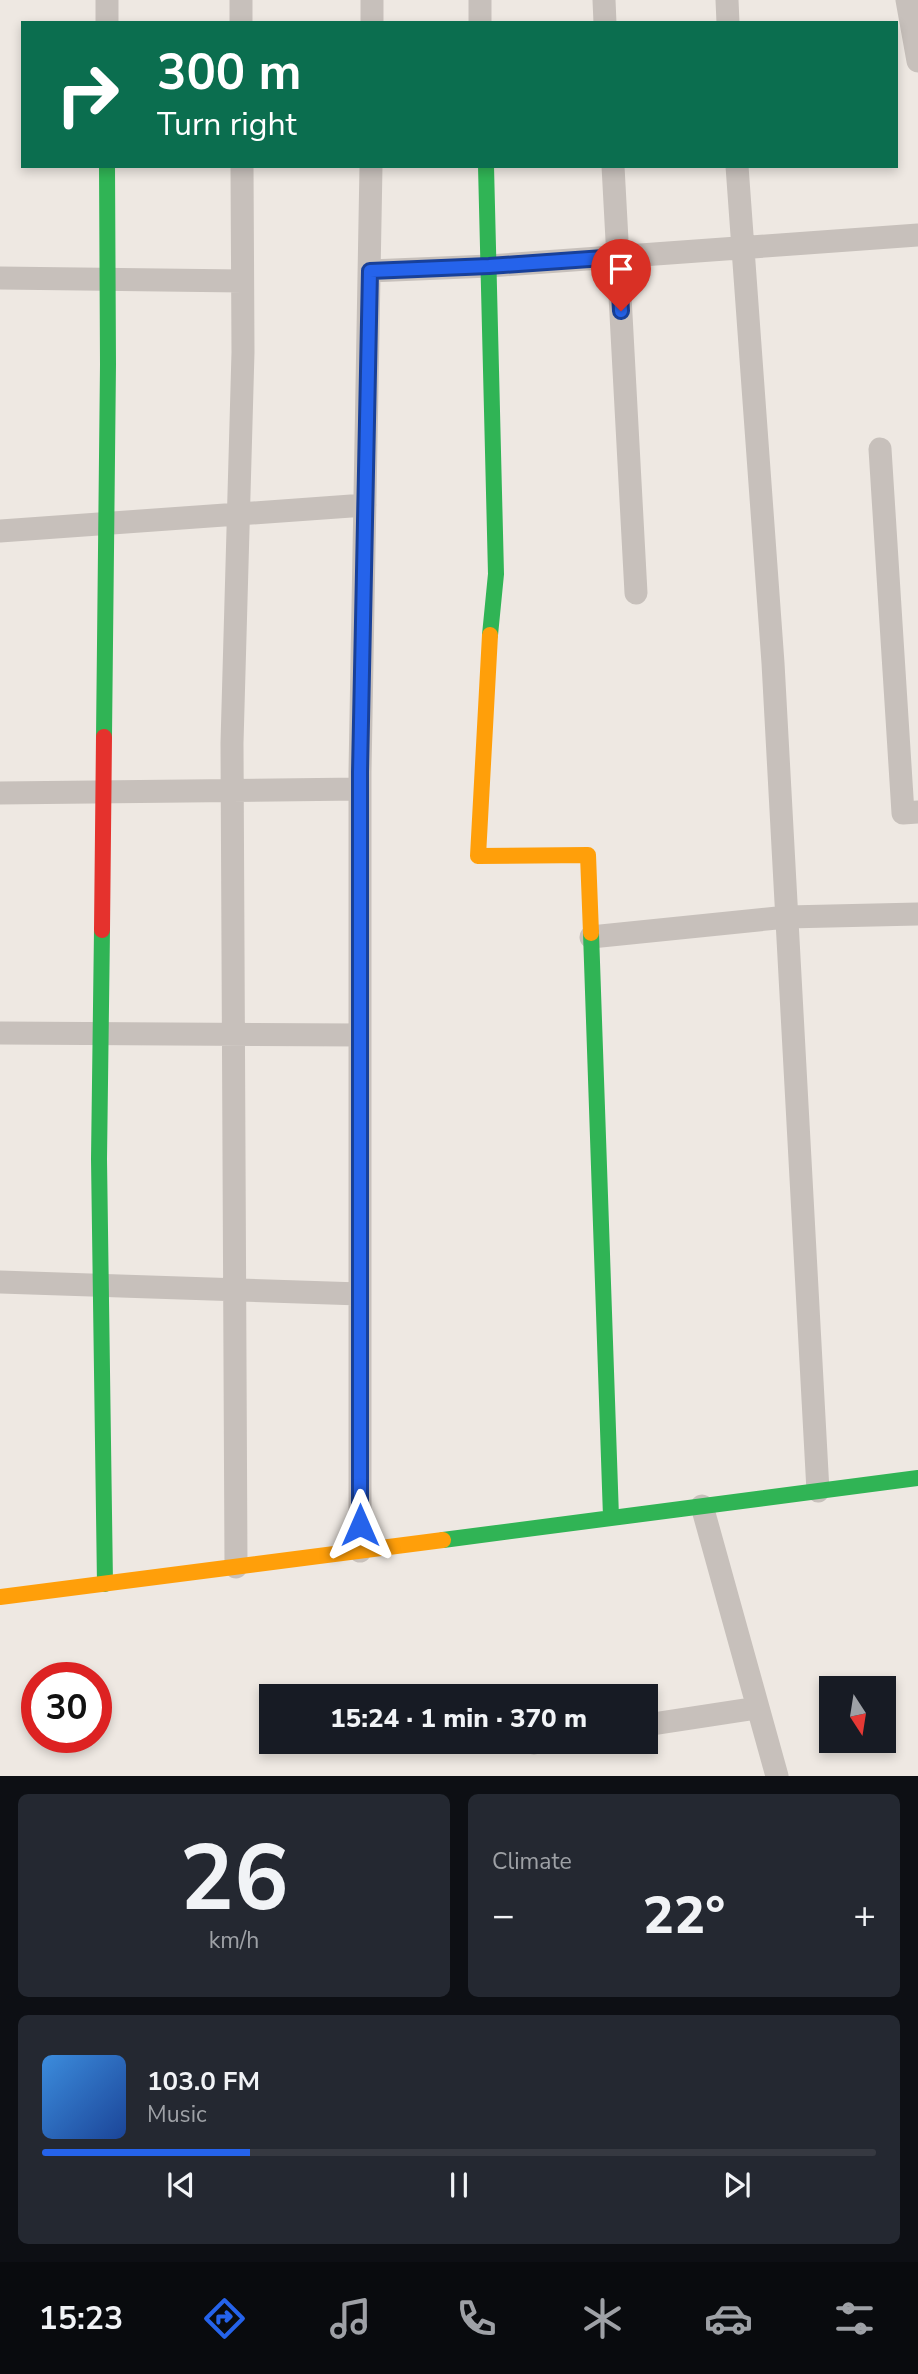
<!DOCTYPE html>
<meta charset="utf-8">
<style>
:root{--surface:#171b24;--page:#242831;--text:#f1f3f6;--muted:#9ea1a6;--line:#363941;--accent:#2563eb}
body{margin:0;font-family:"Nunito Sans",sans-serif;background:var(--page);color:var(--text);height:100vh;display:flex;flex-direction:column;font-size:26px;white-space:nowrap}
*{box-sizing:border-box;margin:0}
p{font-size:23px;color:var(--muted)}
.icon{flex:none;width:38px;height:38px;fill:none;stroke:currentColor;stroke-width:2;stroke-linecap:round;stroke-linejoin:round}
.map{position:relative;height:1776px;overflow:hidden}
.panel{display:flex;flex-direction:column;gap:18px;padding:18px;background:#0d0f14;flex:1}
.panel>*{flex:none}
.guide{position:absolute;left:21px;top:21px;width:877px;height:147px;border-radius:0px;box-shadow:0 4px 10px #0003;background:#0b6e4f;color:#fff;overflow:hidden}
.needle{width:46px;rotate:168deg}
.tools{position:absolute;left:819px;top:1676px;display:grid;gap:14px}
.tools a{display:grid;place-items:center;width:77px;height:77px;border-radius:0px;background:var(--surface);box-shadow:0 4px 10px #0003;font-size:35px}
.speed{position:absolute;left:21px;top:1662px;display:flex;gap:14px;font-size:35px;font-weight:700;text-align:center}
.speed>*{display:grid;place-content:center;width:91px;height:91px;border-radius:50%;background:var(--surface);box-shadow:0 4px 10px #0003;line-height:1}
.speed .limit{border:10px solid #d22;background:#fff;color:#111}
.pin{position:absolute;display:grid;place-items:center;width:60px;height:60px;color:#fff;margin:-72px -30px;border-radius:50% 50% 50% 0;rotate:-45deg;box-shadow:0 0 7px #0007}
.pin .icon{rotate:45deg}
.me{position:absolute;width:77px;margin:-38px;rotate:0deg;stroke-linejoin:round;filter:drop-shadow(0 0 5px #0008)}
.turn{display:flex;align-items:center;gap:24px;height:147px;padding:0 21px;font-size:32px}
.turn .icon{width:91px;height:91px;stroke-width:2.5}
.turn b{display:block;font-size:49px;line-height:60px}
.big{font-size:52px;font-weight:800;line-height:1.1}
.panel .widget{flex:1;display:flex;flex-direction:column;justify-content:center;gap:10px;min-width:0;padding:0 24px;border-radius:10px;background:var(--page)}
.panel .dial{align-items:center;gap:0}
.dial b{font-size:91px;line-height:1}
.song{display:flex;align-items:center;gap:21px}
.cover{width:84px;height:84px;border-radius:10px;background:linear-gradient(135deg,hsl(210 70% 55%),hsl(220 70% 35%))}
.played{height:7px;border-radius:4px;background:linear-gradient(90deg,var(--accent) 25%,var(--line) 25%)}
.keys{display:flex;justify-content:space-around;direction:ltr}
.heat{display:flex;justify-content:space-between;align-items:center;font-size:38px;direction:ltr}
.panel .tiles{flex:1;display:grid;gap:18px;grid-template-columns:1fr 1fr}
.widget:last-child{grid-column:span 2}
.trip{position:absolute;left:259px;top:1684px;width:399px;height:70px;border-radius:0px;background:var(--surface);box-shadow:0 4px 10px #0003;font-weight:800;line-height:70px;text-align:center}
.tab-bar{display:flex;height:112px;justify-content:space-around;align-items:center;background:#090b0e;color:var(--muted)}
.tab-bar .icon{width:49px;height:49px}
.tab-bar .active{color:var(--accent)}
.tab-bar b{font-size:32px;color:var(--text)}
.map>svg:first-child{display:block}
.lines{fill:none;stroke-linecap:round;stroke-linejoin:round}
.street{stroke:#c7c0bb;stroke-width:23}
.fast{stroke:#30b455;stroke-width:16}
.slow{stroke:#ff9f0a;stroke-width:16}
.jam{stroke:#e5322d;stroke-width:16}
.route-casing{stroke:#184099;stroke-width:18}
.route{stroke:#2563eb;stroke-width:12}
</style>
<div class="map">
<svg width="918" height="1776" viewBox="0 0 918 1776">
<rect width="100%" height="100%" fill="#eee8e2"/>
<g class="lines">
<path class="street" d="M241,0V23
M480,0V23
M604,0L605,23
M727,0L728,23
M907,0L918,61
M107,23V0
M372,23V0
M613,166L636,593
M737,166L773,663L818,1491
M370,271L489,266L918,235
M0,278L242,281
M880,449L903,813L918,812
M0,531L365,505
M0,793L360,789
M591,937L787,917L918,914
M0,1033L360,1035
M0,1282L360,1294
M702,1506L777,1776
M360,1551V772L371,166
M236,1567L232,743L243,352L242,166
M646,1725L757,1708
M534,1743L547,1741"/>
<path class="fast" d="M486,166L496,574L490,635
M104,737L108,364L107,166
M102,930L99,1159L105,1584
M591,933L611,1517
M443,1540L918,1478"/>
<path class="slow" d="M490,635L478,856L588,855L591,933
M0,1597L443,1540"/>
<path class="jam" d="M102,930L104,737"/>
</g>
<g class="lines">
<defs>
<path id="route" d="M360,1525V772L370,271L489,266L618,257L621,311"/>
</defs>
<use href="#route" class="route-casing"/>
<use href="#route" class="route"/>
</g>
</svg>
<div class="tools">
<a><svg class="needle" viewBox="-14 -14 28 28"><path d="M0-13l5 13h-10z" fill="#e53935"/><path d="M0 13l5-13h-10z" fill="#9ea1a6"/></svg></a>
</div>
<div class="speed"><div class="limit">30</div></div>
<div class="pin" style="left:621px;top:311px;background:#d93025"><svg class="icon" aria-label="arrive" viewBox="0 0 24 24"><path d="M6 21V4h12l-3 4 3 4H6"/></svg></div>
<svg class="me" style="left:360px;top:1525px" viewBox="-20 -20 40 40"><path d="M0-17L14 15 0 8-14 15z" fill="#2563eb" stroke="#fff" stroke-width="4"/></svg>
<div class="trip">15:24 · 1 min · 370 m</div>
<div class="guide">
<div class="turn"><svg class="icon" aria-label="right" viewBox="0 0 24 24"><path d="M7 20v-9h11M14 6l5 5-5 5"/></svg><div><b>300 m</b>Turn right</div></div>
</div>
</div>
<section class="panel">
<div class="tiles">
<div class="widget dial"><b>26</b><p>km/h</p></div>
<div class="widget"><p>Climate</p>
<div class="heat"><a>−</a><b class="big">22°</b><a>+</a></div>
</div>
<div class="widget">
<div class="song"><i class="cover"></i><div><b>103.0 FM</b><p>Music</p></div></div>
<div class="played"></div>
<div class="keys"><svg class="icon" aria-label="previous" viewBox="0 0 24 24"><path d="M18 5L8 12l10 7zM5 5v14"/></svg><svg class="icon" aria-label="pause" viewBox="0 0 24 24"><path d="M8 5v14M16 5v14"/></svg><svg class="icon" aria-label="next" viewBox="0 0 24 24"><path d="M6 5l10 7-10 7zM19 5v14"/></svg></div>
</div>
</div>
</section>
<nav class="tab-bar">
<b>15:23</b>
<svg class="icon active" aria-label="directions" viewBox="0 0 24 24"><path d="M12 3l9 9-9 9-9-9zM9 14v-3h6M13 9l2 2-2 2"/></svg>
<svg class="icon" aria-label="music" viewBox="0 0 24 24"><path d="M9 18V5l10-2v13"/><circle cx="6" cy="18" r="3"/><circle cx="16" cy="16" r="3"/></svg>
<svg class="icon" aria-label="phone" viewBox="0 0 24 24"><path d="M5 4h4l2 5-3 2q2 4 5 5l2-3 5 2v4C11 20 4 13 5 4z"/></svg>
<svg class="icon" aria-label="climate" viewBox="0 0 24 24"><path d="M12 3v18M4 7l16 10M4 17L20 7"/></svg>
<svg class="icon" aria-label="car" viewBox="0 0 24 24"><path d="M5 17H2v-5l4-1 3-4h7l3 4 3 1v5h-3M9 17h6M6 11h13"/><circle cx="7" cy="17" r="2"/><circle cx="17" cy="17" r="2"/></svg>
<svg class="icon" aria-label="filters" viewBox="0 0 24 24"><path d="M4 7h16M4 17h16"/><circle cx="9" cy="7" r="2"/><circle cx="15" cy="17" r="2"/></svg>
</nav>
